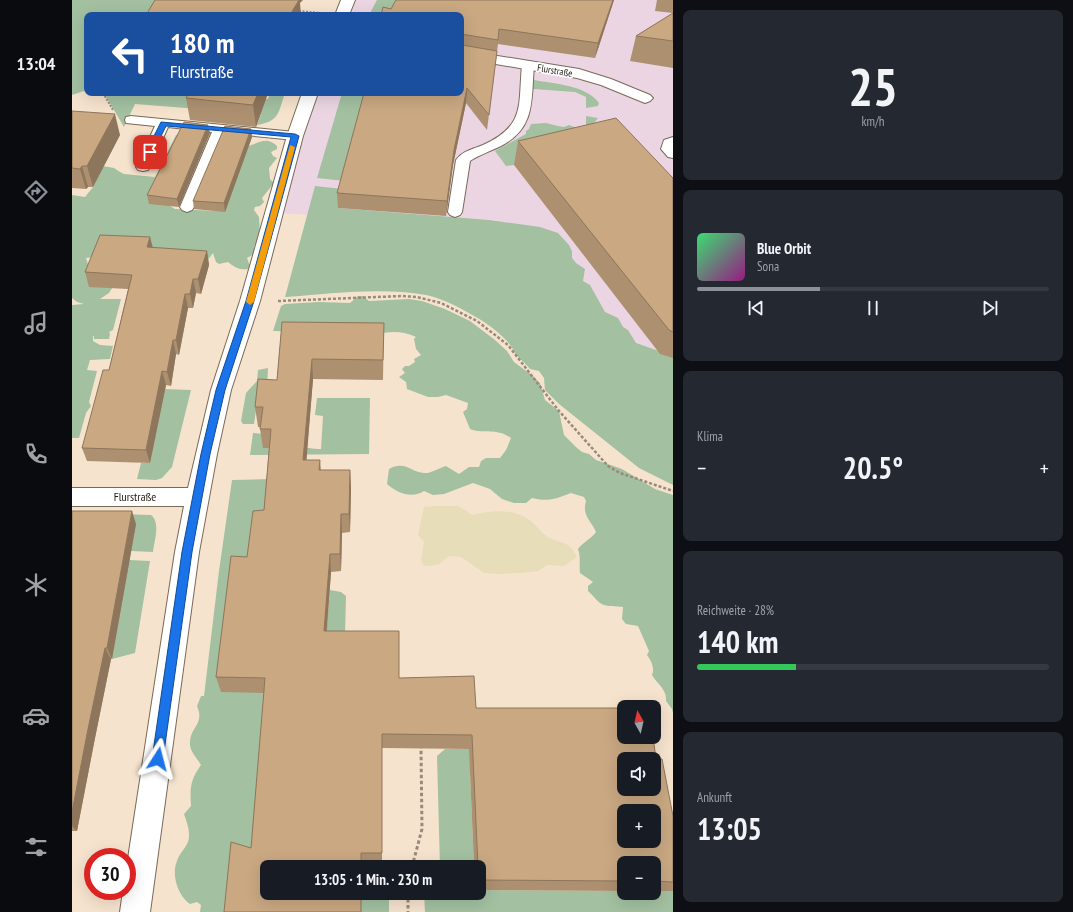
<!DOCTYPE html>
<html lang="de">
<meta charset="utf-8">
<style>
:root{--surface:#171b24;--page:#242831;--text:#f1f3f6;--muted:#9ea1a6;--line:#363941;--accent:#8c9099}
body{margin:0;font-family:"PT Sans Narrow",sans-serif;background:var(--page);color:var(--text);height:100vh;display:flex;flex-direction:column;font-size:15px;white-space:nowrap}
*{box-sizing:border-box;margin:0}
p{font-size:13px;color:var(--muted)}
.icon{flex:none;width:22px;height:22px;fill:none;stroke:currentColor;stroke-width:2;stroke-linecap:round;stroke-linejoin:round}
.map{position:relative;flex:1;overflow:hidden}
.drawer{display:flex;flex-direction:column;gap:10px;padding:10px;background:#0d0f14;width:400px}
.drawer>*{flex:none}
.top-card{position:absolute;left:12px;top:12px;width:380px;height:84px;border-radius:8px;box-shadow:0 4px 16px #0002;background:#1a4fa0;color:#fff;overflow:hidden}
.needle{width:26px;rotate:352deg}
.fabs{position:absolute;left:545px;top:700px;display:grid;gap:8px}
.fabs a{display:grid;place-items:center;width:44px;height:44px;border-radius:8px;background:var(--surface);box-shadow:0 4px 16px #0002;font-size:20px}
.speed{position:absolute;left:12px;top:848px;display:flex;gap:8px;font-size:20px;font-weight:700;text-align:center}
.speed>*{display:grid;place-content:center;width:52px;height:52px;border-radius:50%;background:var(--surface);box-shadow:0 4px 16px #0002;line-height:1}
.speed .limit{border:6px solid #d22;background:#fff;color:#111}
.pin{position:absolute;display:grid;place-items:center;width:34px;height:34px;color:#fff;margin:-17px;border-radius:8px;box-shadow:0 2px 6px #0006}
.me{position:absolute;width:44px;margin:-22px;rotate:9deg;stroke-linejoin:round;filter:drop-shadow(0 0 3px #0008)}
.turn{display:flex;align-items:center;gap:14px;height:84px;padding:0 20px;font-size:18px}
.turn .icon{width:52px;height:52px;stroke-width:2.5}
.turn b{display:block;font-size:28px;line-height:34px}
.big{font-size:30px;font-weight:700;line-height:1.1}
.drawer .widget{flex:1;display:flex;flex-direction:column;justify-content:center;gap:6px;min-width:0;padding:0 14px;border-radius:8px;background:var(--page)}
.drawer .dial{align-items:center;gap:0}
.dial b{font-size:52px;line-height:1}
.song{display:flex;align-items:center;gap:12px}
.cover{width:48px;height:48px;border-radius:6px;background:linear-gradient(135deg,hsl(140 70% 55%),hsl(310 70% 35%))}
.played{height:4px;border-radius:2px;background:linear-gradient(90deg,var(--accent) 35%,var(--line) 35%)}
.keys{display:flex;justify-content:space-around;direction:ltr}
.heat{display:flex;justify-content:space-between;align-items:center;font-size:22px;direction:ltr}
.charge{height:6px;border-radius:3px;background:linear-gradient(90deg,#34c759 28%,var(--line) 0)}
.trip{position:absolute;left:188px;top:860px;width:226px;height:40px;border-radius:8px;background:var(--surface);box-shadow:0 4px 16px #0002;font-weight:700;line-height:40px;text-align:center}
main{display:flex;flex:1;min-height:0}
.menu{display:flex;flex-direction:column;width:72px;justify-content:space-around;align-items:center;background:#090b0e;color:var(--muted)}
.menu .icon{width:28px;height:28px}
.menu .current{color:var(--accent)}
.menu b{font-size:18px;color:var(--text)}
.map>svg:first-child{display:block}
.commercial{fill:#ebd5e3}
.green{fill:#a3c0a1}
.sand{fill:#e7ddb8}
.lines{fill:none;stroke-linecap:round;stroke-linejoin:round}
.lane-casing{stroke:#796957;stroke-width:2}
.street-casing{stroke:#796957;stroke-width:2}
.path-far2{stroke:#988a7c;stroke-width:2;stroke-dasharray:2 1.5;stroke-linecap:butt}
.path-far1{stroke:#988a7c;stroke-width:2.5;stroke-dasharray:3 2;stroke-linecap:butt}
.path{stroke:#988a7c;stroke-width:3;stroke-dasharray:3.5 2.5;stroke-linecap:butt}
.lane{fill:#fff;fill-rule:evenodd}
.street{fill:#fff;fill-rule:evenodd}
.wall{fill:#ad9070}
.shaded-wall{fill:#8d765b}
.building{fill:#c9a882;stroke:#8d765b;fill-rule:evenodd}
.route{fill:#1a73e8;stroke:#114b97}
.slow{fill:#f59e0b}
.labels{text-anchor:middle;stroke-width:3.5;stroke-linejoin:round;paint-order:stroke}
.far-street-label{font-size:10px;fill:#221b14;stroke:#fff}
.street-label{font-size:12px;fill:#221b14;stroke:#fff}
</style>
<main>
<nav class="menu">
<b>13:04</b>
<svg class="icon current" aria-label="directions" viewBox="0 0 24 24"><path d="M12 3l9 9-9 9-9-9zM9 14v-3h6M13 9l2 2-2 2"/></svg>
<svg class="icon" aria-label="music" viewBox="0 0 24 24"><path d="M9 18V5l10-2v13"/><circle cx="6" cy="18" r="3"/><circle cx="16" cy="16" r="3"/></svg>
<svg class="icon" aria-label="phone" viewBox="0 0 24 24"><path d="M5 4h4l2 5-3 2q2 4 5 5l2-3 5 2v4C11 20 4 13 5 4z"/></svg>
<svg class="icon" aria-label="climate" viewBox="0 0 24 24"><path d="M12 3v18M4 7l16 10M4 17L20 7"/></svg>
<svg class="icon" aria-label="car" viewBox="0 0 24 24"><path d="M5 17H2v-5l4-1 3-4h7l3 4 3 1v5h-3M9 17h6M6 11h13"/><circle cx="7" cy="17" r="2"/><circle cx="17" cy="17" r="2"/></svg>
<svg class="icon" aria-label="filters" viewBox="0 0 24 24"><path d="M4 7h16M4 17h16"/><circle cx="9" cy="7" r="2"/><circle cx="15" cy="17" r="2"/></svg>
</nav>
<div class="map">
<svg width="601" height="912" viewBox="0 0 601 912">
<rect width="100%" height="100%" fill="#f6e3ce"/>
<path class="commercial" d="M278,0H601V370L372,223L206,213L245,93H389V15H272Z"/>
<path class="green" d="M0,0H102L91,15H15V90L0,95Z
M305,0H332L324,15H297Z
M462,80C483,84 514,85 527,103L526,106L514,108V97L503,92L461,89Z
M32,93H121L196,99L198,93H213C206,113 208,121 185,125L189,114L63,104L52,127Z
M270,93H297L273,181L245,178Z
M514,116L526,118L516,131L442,165L434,166L423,151L454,134V131L457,129L459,124L474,123L486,126L492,127L497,125L505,128L514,125Z
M104,135L131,138L98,206L103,209L145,211L171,147C184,146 193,134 205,146V149L199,152L201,156L205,158L197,168L198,179L202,183L190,198L192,202L188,206L183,207L182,210L187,217L188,233L182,247V254L175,258L179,269C168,270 165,269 156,262L147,264L144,262L141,253L135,261L22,257L14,258L16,264L21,265L44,282L37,293L28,299H49L41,330L37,332L38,334L37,339H22V336H21V341L28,345L41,346L38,359L18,360L15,370L25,371L17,402L19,406L14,413L7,438H0V305L12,304L5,302L0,298V195L13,197L21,187L31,166L42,168L48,172L52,174L83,177Z
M243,186L271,189L266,208L417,220L468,227L486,233L497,245L500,251V258L504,263L513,269L511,281L518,285L533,312L546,318L551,327L556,330L564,343L601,356V485L567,468L487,404L473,390L472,378L467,371L458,369C453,362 445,358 442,351C437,340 420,327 409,320C392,310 373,299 354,295C308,287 259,294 213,297Z
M286,296H291L297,301L337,299L350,301L373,309L398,321L423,340L435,351L442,362L461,376L468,383L473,400L487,411L492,435L504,447L510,452L517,454L524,460L550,469L583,489L601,495V713L600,709L594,701C595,689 585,684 580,675C583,668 579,660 575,655L577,651L566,626L554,624L550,619L551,607C545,606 533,607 528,603C524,600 521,595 516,591V586L521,582L508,573C507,565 509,558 506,549C511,542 519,539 524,532C518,519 510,516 514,501L512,497L499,493C483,499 477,502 460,498L454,503H442L430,499L418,489L401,483L372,494L361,495L352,491C340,499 325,493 315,484L317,469C333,460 340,473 352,473C358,474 367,468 374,466L387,474L397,467H407L409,461L414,458H428L434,450L439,438C423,427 415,435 398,429L391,412L395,409L396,403L374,395L366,397H356L335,389L334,382L327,377L333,373L330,369L333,366H337L343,362L342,359L349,355L344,349L342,339L344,337C332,331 319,331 306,334L201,331L209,306L213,304L247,302L278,303Z
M196,368L195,389L186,397L182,424H171L169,421L174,393L185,381L186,370Z
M92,389L119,390L100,467L90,478L84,480L65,479L69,463H78Z
M245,398H298L297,454L178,455L181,433C205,434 225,450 249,449L251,416L243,415Z
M199,479L197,693L184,859L158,912H128L129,905L125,902L118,904C106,896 99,875 105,861C107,854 113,849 116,842C119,832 115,823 112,814L119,806C118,788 118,780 129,765C125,758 117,751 118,742C118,727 133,724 125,706L129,696H132L147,571L160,480Z
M20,513L79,515C89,523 82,541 81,552L59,551Z
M57,560L78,561L63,653L40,659Z
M258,590L269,592L274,596L273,636L253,648Z
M373,749H403L398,771L402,867H368L365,756Z
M601,830V912H353L352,893H407V890L552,891V893H582V863Z
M289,893H317V912H289Z"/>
<path class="sand" d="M365,506H386L401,515C420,510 444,508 460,522C467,528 470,534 478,538C484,542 494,542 498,547C501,549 503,554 505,557L492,566L475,565L466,571L448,573L427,574L412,573L389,557L377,556L366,565L352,566L349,560L352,542L346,535L352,507Z"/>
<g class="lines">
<defs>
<path id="lane" d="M456,61L460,62L462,65C459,100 464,128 429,146C419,151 407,155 398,161L390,212L388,215L383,217L378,215L376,212L384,160C390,151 401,149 411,145C454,125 446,106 450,65L452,62Z
M59,116L223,132L228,133L230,136L228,139L223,140L153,133L122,207L120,210L115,212L110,210L108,207L140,132L96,127L78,167L76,170L71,171L66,170L64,167L83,126L54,123L53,120L54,117Z
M601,137V158L596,157L589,149L592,140Z"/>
<path id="street" d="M269,0H283L277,15H263Z
M389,50L507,69L539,79L578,95L581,98L578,101L573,103L529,85L505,78L389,58Z
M230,93H246L231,136L188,301L159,390L145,454L127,552L78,912H48L51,891H55V865L103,552L112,506H0V488H116L139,390L168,301L215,136Z"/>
</defs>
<use href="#lane" class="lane-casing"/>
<use href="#street" class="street-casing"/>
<path class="path-far2" d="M227,11L248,13
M31,93L41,110"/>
<path class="path-far1" d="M206,301L330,296L345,297L369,303L405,321L436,345L487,411L536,466L548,473L601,491"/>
<path class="path" d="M340,867L350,829L349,748
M336,893V912"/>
<use href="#lane" class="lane"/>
<use href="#street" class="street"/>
</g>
<path class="wall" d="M542,0L523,58L426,44L415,130L394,103L381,165L374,216L266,208L265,193L319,9Z
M585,0H601V68L558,61L564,36L601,13L583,11Z
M117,93H196L184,127L118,120L114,98Z
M0,111L48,135L21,187H16L14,189L0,188Z
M179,129L180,137L153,212L122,209L121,201Z
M138,133L107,207L77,204L75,195Z
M446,141L601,178V358L588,354L442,165Z
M81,248L135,251L137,265L129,294L124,293L121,308H116L107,355L104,354L99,386L94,385L78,463L15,461L10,448L37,370L56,289L17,287L13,272Z
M210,322L312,323L311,380L241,379L234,460H248L249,470H278L279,489L278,532L270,533L269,571L259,572L255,631L327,678L404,708L584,759L601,816V891H582V863H552V891L407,890V867H402L397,749L310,748V863H289L195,893H289V912H152L179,848L192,693L149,692L144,677L175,557L192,510L197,448H191L188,429L189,427H186L183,407L205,380Z
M0,511L64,524L40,659H39L23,738L5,831H0Z"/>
<path class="shaded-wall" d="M216,0H231L228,3L229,15H217Z
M541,0H542L523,58L526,43Z
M395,88L394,103L381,165L374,216L375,201L382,150Z
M186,93H196L184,127L181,105Z
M43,114L48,135L21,187L15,166Z
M136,125L138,133L107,207L105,199Z
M179,129L180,137L153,212L152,203Z
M10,166L16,187L14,189L8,169Z
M78,237L82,252L75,247Z
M135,251L137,265L129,294L126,279Z
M121,279L124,293L121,308L118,294Z
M113,294L116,308L107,355L104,340Z
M101,340L104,354L99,386L95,372Z
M240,359L241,379L233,479L231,460Z
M90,371L94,385L78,463L74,450Z
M278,470L279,489L278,532L277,514Z
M60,511L64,524L40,659L35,648Z
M269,514L270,533L269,571L268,554Z
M258,554L259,572L253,648L252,631Z
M33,648L39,659L23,738L5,831L0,826V812L16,729Z"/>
<path class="building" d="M83,0H227L218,15H74Z
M324,0H541L526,43L427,29L426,40L389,34L390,45L425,51L417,115L395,88L382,150L375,201L265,193L292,93H389V15H309L311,7L319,9Z
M601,13V41L564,36Z
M117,93H186L181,105L114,98Z
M0,111L43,114L15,166H10L8,169L0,168Z
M544,118L601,178V332L597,330L446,141Z
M112,122L136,125L105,199L75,195Z
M153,126L179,129L152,203L121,201Z
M28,235L78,237L75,247L135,251L126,279H121L118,294H113L104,340H101L95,372L90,371L74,450L10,448L31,370H37L60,275L13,272Z
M210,322L312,323L311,360L240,359L231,460H248L247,470H278L277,514H269L268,554H258L252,631H327V678L402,676L404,708H552V737H581L584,759H590L601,816V882L582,881V863H552V881L407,880V867H406L400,735L310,734V853H289V867H195V893H289V912H152L159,842L179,848L193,678L144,677L159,556L175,557L181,511L192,510L199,429H188L191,407H183L186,379L205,380ZM552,759H582V789H552ZM552,811H582V841H552Z
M0,511H60L35,648H33L16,729L0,812Z"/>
<path class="route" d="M89,122L223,134L227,136L182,301L153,390L138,454L120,552L91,759L90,763L86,765L82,763L80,759L110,552L129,454L144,390L174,301L219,137L94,126L81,152L75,154L74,152Z"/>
<path class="slow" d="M218,145L223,147L182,302L178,305L174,302Z"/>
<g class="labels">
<g class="far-street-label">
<text transform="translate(483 70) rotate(10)" y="4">Flurstraße</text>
</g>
<g class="street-label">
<text x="63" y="501">Flurstraße</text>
</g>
</g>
</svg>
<div class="fabs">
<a><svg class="needle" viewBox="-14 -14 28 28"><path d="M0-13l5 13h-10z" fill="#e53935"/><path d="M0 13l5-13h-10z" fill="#9ea1a6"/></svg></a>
<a><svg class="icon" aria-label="sound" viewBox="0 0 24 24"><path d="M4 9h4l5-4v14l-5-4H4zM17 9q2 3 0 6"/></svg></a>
<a>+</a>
<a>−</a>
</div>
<div class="speed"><div class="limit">30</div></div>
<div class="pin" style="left:78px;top:152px;background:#d93025"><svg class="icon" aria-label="arrive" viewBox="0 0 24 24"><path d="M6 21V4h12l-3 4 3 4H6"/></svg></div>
<svg class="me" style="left:86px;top:759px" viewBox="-20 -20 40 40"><path d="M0-17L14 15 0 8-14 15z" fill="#1a73e8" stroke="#fff" stroke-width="4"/></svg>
<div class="trip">13:05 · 1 Min. · 230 m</div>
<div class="top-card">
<div class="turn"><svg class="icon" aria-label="left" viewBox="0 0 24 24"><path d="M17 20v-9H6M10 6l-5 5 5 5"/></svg><div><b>180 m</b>Flurstraße</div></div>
</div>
</div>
<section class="drawer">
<div class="widget dial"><b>25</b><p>km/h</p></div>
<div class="widget">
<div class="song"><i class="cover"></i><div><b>Blue Orbit</b><p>Sona</p></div></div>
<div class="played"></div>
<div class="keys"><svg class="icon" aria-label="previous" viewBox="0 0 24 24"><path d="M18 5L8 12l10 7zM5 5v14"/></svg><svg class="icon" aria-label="pause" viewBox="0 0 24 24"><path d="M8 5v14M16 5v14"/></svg><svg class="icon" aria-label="next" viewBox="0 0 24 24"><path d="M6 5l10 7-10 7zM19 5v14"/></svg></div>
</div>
<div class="widget"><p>Klima</p>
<div class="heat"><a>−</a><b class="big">20.5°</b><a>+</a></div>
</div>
<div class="widget"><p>Reichweite · 28%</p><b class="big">140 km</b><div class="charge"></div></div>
<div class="widget"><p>Ankunft</p><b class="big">13:05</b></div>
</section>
</main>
